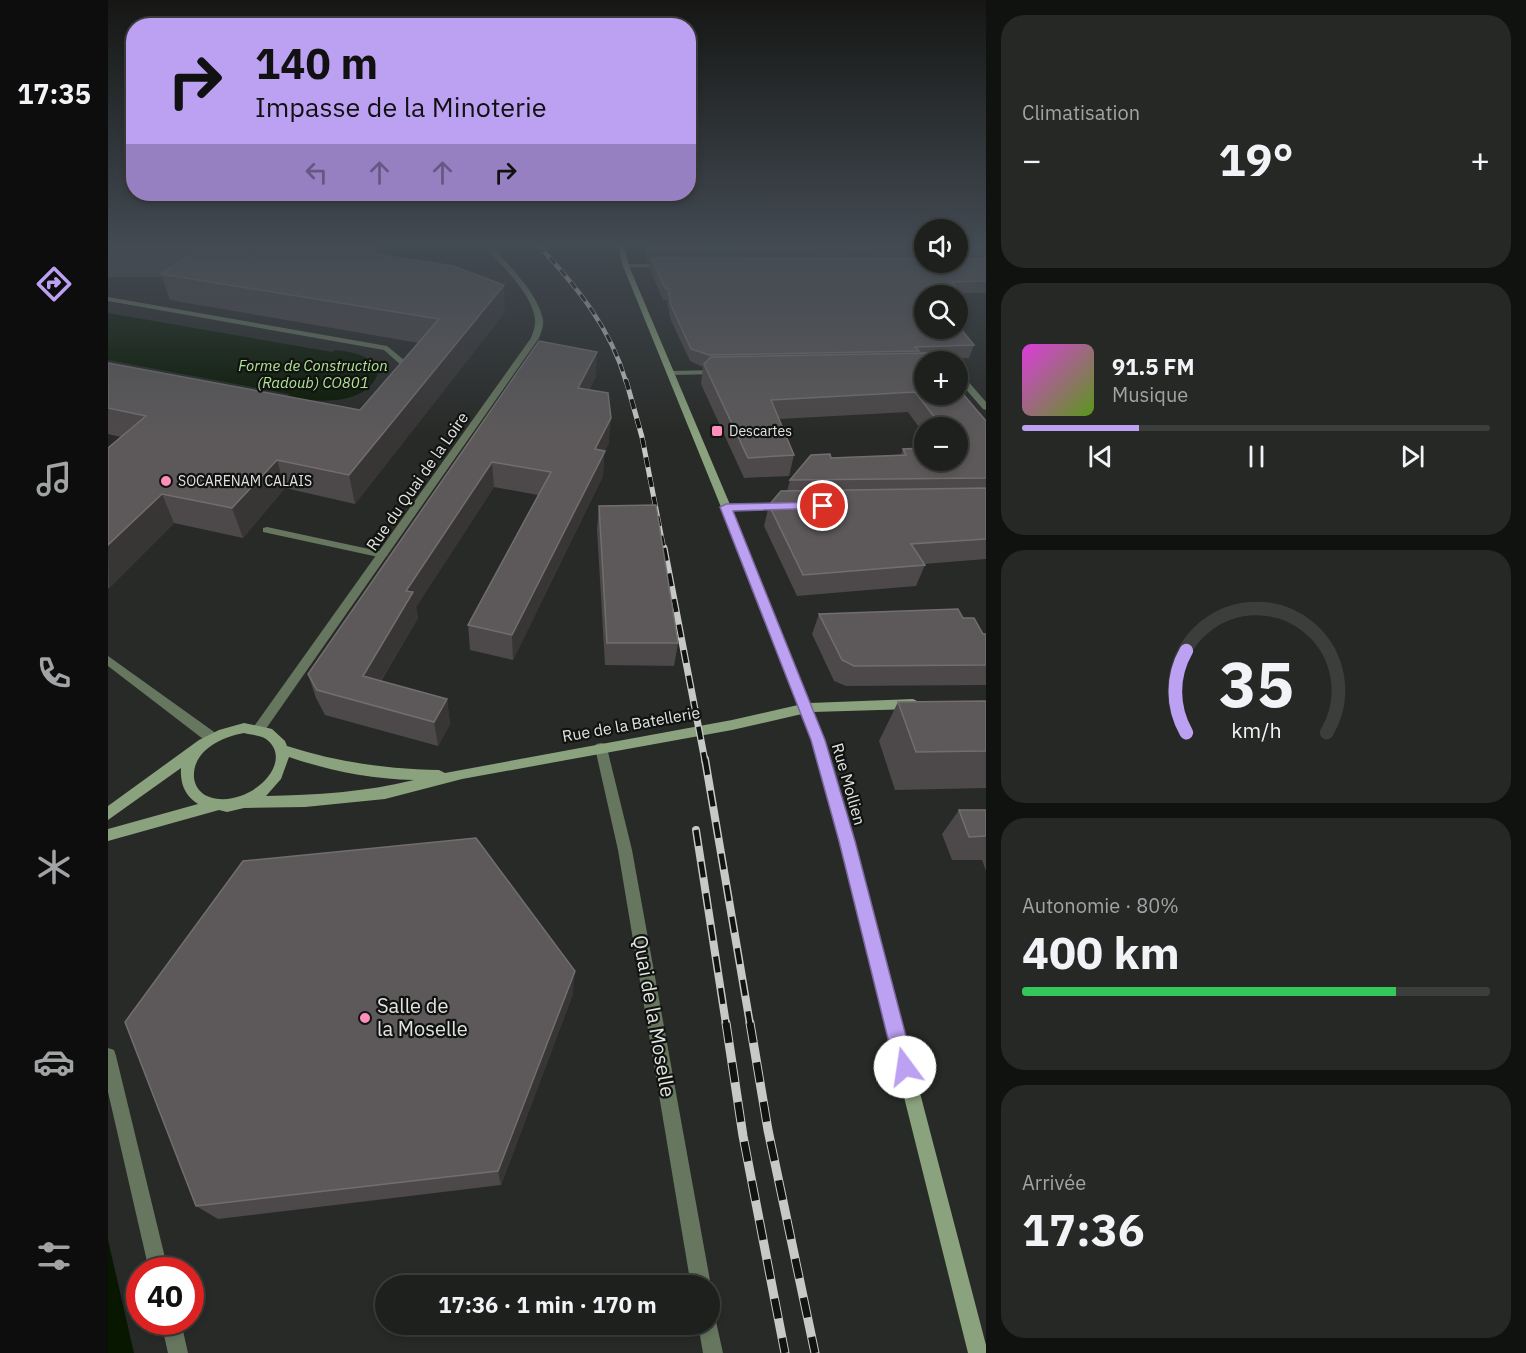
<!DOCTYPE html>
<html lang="fr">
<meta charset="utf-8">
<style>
:root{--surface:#1e201d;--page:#262826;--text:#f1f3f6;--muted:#a1a3a4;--line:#3c3e3b;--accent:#bca0f2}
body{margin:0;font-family:"IBM Plex Sans",sans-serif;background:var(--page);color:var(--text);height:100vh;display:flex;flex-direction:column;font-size:22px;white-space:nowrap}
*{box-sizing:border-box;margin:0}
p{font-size:20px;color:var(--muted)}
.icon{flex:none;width:33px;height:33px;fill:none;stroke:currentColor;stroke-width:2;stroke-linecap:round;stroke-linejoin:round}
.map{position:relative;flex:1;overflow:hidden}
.sheet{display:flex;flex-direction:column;gap:15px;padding:15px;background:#101210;width:540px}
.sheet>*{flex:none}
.hud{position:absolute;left:18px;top:18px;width:570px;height:183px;border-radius:24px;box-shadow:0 3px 9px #0003,0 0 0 2px var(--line);background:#bca0f2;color:#111;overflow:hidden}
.fabs{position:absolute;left:806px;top:219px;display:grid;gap:12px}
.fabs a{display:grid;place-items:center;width:54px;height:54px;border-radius:50%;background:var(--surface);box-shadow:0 3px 9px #0003,0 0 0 2px var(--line);font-size:30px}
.speed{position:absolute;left:18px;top:1257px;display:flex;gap:12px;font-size:30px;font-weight:700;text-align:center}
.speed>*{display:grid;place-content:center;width:78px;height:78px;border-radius:50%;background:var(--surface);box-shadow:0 3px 9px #0003,0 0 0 2px var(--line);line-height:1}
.speed .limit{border:9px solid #d22;background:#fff;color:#111}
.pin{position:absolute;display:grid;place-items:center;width:51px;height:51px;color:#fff;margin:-26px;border:3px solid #fff;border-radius:50%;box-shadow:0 2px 6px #0007}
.me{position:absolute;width:66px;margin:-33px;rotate:346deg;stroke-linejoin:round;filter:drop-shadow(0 0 4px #0008)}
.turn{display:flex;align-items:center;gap:21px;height:126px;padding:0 30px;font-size:27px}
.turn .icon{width:78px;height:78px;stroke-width:2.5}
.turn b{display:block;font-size:42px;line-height:51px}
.lanes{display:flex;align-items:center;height:57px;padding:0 30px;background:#0003;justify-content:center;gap:30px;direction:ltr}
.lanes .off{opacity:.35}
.big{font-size:45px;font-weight:700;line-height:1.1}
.sheet .widget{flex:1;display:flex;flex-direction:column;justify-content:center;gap:9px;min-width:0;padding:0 21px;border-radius:24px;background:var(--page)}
.sheet .dial{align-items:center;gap:0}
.dial svg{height:156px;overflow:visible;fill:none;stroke:var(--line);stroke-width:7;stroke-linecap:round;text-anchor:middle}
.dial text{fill:var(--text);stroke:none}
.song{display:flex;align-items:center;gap:18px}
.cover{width:72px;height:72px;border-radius:9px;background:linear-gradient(135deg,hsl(300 70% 55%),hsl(90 70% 35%))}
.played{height:6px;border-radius:3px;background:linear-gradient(90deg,var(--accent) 25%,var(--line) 25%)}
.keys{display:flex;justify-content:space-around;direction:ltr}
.heat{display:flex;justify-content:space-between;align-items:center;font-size:33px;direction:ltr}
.charge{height:9px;border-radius:4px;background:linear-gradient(90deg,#34c759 80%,var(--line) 0)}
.trip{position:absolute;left:267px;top:1275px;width:345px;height:60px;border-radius:30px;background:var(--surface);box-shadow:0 3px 9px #0003,0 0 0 2px var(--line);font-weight:700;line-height:60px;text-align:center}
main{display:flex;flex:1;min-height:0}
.tab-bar{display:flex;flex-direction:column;width:108px;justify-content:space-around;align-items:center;background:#0c0d0c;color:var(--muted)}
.tab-bar .icon{width:42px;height:42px}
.tab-bar .current{color:var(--accent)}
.tab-bar b{font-size:27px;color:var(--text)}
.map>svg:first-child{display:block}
.water{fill:#071700}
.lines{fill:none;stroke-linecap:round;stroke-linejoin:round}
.lane{fill:#67775f;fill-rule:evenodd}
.street{fill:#67775f;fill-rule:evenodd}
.secondary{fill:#8aa27d;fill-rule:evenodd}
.rail-far4-casing{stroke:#c7c9c6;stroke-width:4.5}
.rail-far3-casing{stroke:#c7c9c6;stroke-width:5}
.rail-far2-casing{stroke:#c7c9c6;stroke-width:7}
.rail-far1-casing{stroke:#c7c9c6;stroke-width:8}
.rail-casing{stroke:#c7c9c6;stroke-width:9}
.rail-far4{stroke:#111311;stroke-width:3;stroke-dasharray:8;stroke-linecap:butt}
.rail-far3{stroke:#111311;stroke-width:4;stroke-dasharray:10;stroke-linecap:butt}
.rail-far2{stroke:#111311;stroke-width:4.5;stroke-dasharray:13;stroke-linecap:butt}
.rail-far1{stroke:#111311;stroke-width:5;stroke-dasharray:16;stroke-linecap:butt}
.rail{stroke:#111311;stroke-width:7;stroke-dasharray:20;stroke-linecap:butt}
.wall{fill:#4d4849}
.shaded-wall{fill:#383535}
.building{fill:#5d595a;stroke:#726e6f;stroke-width:1.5}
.route{fill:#bca0f2;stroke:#7a689d;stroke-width:1.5}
.poi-dot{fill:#ff8eba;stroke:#111311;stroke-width:2}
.labels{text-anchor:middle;stroke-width:4.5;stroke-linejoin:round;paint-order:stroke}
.far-poi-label{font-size:14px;fill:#e2e4e1;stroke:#111311;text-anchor:start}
.far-water-label{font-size:15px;font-style:italic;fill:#b0e394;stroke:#111311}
.street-label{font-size:16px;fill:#e2e4e1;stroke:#111311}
.near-poi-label{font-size:20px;fill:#e2e4e1;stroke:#111311;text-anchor:start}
.near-street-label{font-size:20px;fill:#e2e4e1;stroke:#111311}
</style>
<main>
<nav class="tab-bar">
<b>17:35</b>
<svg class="icon current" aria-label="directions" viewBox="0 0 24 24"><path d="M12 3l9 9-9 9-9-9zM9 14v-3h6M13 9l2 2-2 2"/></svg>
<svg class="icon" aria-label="music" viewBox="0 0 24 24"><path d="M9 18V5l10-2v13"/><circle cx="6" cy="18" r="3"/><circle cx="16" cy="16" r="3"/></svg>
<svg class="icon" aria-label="phone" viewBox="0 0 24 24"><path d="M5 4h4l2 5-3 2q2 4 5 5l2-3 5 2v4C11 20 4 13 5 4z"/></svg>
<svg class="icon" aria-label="climate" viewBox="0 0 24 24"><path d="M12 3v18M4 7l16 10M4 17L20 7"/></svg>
<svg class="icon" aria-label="car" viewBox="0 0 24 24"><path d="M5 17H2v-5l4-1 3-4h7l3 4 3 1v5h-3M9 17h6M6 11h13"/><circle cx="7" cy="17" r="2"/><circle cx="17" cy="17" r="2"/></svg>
<svg class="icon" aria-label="filters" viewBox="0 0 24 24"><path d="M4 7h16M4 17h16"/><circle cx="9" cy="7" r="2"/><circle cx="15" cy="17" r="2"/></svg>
</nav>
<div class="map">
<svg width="878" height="1353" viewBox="0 0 878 1353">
<rect width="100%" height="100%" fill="#282a27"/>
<path class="water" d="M0,313L224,352L227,350C243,352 266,354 270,374C256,407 208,402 180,397L181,394L0,360Z
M0,1240L26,1353H0Z"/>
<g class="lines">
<path class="lane" d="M0,297L279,346L302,365L292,374L288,372L293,365L276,350L0,301Z
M159,527L275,552L280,555L275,558L155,532V528Z
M0,656L109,734L110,738L109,742L104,743L99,742L0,666Z
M0,1048L6,1050L8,1056L60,1270H41L0,1092Z
M53,1322H73L80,1353H60Z"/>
<path class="street" d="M376,246H383C400,264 431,295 435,320C436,326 433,332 431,338L155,733H147L145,729L147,725L423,338C425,332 428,326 427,319C424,293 393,265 376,246Z
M518,264H559L562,266L559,268L516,267V265Z
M609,370L613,372L612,374L563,375L559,373L563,371Z
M849,372H852L878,402V410L875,409L849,379Z
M618,504H677L682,507L677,510L615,509V505Z
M493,743L498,744L499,748L524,850L603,1286L602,1289V1286H583L510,850L487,748L488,744Z
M602,1315L607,1317L615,1353H595L590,1324H602Z"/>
<path class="secondary" d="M510,246H516L521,266L623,507L702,703L805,699L809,701L811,704L809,707L805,709L705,712L716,740L746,841L878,1345V1353H860L732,841L704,740L694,714L624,730L354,779L277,799L197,807L136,808L119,812L111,810L0,841V829L90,804C77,796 72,784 73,768L0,820V806L91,740L111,730L136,723L160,728L164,729L177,741L179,746C229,762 278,769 331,770L337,773L624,720L690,705L613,507L515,266ZM136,733C143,735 152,735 158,739C190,763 137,812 99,796C92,793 87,786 86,778C84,751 113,737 136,733ZM181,757C222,771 262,779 306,780C258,792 208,795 158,796L173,779Z"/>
<defs>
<path id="rail-far4" d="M431,246C468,286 503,328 518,382"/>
<path id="rail-far3" d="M518,380L534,437L556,550"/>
<path id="rail-far2" d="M556,548L597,761"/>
<path id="rail-far1" d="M597,759L642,1024
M588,830L618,1024"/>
<path id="rail" d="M618,1023L635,1136L677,1353
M642,1023L660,1130L707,1353"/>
</defs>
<use href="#rail-far4" class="rail-far4-casing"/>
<use href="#rail-far3" class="rail-far3-casing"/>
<use href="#rail-far2" class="rail-far2-casing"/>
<use href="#rail-far1" class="rail-far1-casing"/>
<use href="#rail" class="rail-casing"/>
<use href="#rail-far4" class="rail-far4"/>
<use href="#rail-far3" class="rail-far3"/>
<use href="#rail-far2" class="rail-far2"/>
<use href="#rail-far1" class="rail-far1"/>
<use href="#rail" class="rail"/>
</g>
<path class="wall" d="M0,246H279L276,256L397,312L247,504L177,488L135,538L66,523L1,588H0V448L13,437L0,434V363L252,410L311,343L62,300L54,277H0Z
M537,246H816V262H849V246H878V293H852L860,304L855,316H849V296H816L866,345L861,358L825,359L878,421V559L816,564L817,565L808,586L689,596L656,526L661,505L679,491L682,480L723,458L793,455L795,449L849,460V428H816V434L800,412L671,419L686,455L681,476L636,478L593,384L595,367L582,361L562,318L559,300H555L542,269V262H539Z
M431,341L488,376L481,390L501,443L496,452L495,476L405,660L362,650L360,625L430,495L386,487L308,607L310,618L273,681L339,699L342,724L330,746L217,715L208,698L200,674Z
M491,506L570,643L566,666L497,665L489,529Z
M711,614L855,618L875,634H878V685L738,686L726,681L704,634Z
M878,701V788L787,790L771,741L790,702Z
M851,810H878V871L874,860H844L834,834Z
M465,994L393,1185L110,1219L88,1206Z"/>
<path class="shaded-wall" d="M268,246H279L270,280L266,254Z
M396,285L397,312L247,504L241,475Z
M489,352L488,376L469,412L470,388Z
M503,418L501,443L496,452L495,476L405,660L404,635L487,449Z
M169,460L177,488L135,538L124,508Z
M384,462L386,487L308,607L310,618L261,700L255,676L298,591Z
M54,494L66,523L1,588L0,545Z
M339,699L342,724L330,746L326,722Z
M467,971L465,994L393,1185L390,1171Z"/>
<path class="building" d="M0,246H268L266,254L345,266L396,285L241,475L169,460L124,508L54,494L0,545V448L38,416L0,408V363L252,410L331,319L53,274L87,251H0Z
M540,246H816V251L540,250Z
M849,246H878V251H849Z
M543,258L816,259V262H849V259H878V281L844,282L860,304H849V296H816V328H849V324L866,345L807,347L811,351L601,355L583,349L563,305L560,288H557Z
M431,341L489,352L470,388L500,393L503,418L487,449L497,451L404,635L360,625L443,472L384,462L298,591L305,592L255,676L339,699L326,722L209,690L200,674Z
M820,353L828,362H816V394H849V387L878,421V478L682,480L703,455L722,454L723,458L798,455L795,449L816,448V460H849V447H850L849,446V428H835L807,392L663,400L686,455L640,458L596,364L603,357Z
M878,488V539L803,544L817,565L695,575L661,505L673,491Z
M548,505L570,643H499L491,506Z
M850,609L855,618H866L875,634H878V665L746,666L734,660L711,614Z
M878,701V751L808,752L790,702Z
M851,810H878V836L861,837Z
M368,838L467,971L390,1171L88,1206L17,1022L135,861Z"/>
<linearGradient id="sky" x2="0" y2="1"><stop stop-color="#161715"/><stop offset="0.56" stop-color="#424a52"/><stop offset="1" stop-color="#424a52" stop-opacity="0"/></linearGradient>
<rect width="878" height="436" fill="url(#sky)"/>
<path class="route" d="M715,502L719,503V508L625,511L717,740L747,841L806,1067L804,1074L797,1076L790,1074L787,1067L731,841L703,740L612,507L618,504Z"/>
<g class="poi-dot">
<rect x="603" y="425" width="12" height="12" rx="3"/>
<circle cx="58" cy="481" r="6"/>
<circle cx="257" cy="1018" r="6"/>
</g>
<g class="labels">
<g class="far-poi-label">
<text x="621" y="436">Descartes</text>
<text x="70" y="486">SOCARENAM CALAIS</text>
</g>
<g class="far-water-label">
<text x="205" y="371">Forme de Construction<tspan x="205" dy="17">(Radoub) CO801</tspan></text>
</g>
<g class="street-label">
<text transform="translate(309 481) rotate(-55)" y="6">Rue du Quai de la Loire</text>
<text transform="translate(523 724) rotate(-10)" y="6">Rue de la Batellerie</text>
<text transform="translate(741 784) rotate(74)" y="6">Rue Mollien</text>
</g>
<g class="near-poi-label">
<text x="269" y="1013">Salle de<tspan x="269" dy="23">la Moselle</tspan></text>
</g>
<g class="near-street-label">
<text transform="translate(546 1016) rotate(80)" y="7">Quai de la Moselle</text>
</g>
</g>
</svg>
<div class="fabs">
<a><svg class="icon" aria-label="sound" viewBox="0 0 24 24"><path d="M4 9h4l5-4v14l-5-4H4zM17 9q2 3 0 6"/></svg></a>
<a><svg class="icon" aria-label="search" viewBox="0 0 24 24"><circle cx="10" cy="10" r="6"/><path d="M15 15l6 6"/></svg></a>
<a>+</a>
<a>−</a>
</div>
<div class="speed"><div class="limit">40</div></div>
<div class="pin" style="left:715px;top:506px;background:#d93025"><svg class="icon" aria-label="arrive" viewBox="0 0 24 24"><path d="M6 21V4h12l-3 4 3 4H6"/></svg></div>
<svg class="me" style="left:797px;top:1067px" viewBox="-20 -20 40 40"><circle r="19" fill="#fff"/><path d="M0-13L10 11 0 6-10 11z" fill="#bca0f2"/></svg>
<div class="trip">17:36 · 1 min · 170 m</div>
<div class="hud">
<div class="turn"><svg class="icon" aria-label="right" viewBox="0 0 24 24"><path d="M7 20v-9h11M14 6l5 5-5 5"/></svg><div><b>140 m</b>Impasse de la Minoterie</div></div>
<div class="lanes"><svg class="icon off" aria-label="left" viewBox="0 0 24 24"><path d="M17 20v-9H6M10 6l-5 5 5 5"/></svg><svg class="icon off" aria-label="ahead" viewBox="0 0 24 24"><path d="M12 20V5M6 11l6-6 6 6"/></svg><svg class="icon off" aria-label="ahead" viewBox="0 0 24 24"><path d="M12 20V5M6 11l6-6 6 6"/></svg><svg class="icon" aria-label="right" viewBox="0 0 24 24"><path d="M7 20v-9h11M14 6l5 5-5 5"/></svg></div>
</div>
</div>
<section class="sheet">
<div class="widget"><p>Climatisation</p>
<div class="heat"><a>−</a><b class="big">19°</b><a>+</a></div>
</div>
<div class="widget">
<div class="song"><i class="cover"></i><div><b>91.5 FM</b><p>Musique</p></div></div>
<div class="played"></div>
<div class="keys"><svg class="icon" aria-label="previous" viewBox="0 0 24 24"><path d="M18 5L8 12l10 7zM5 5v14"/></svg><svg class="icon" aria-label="pause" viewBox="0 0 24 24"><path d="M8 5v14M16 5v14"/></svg><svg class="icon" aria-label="next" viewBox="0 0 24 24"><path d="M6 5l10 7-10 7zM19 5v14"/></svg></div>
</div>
<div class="widget dial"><svg viewBox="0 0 100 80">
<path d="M14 69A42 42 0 1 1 86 69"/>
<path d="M14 69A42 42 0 0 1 14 27" stroke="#bca0f2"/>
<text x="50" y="56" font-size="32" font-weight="700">35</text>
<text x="50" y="72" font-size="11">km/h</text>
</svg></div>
<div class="widget"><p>Autonomie · 80%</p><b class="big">400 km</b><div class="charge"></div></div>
<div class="widget"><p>Arrivée</p><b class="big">17:36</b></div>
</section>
</main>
